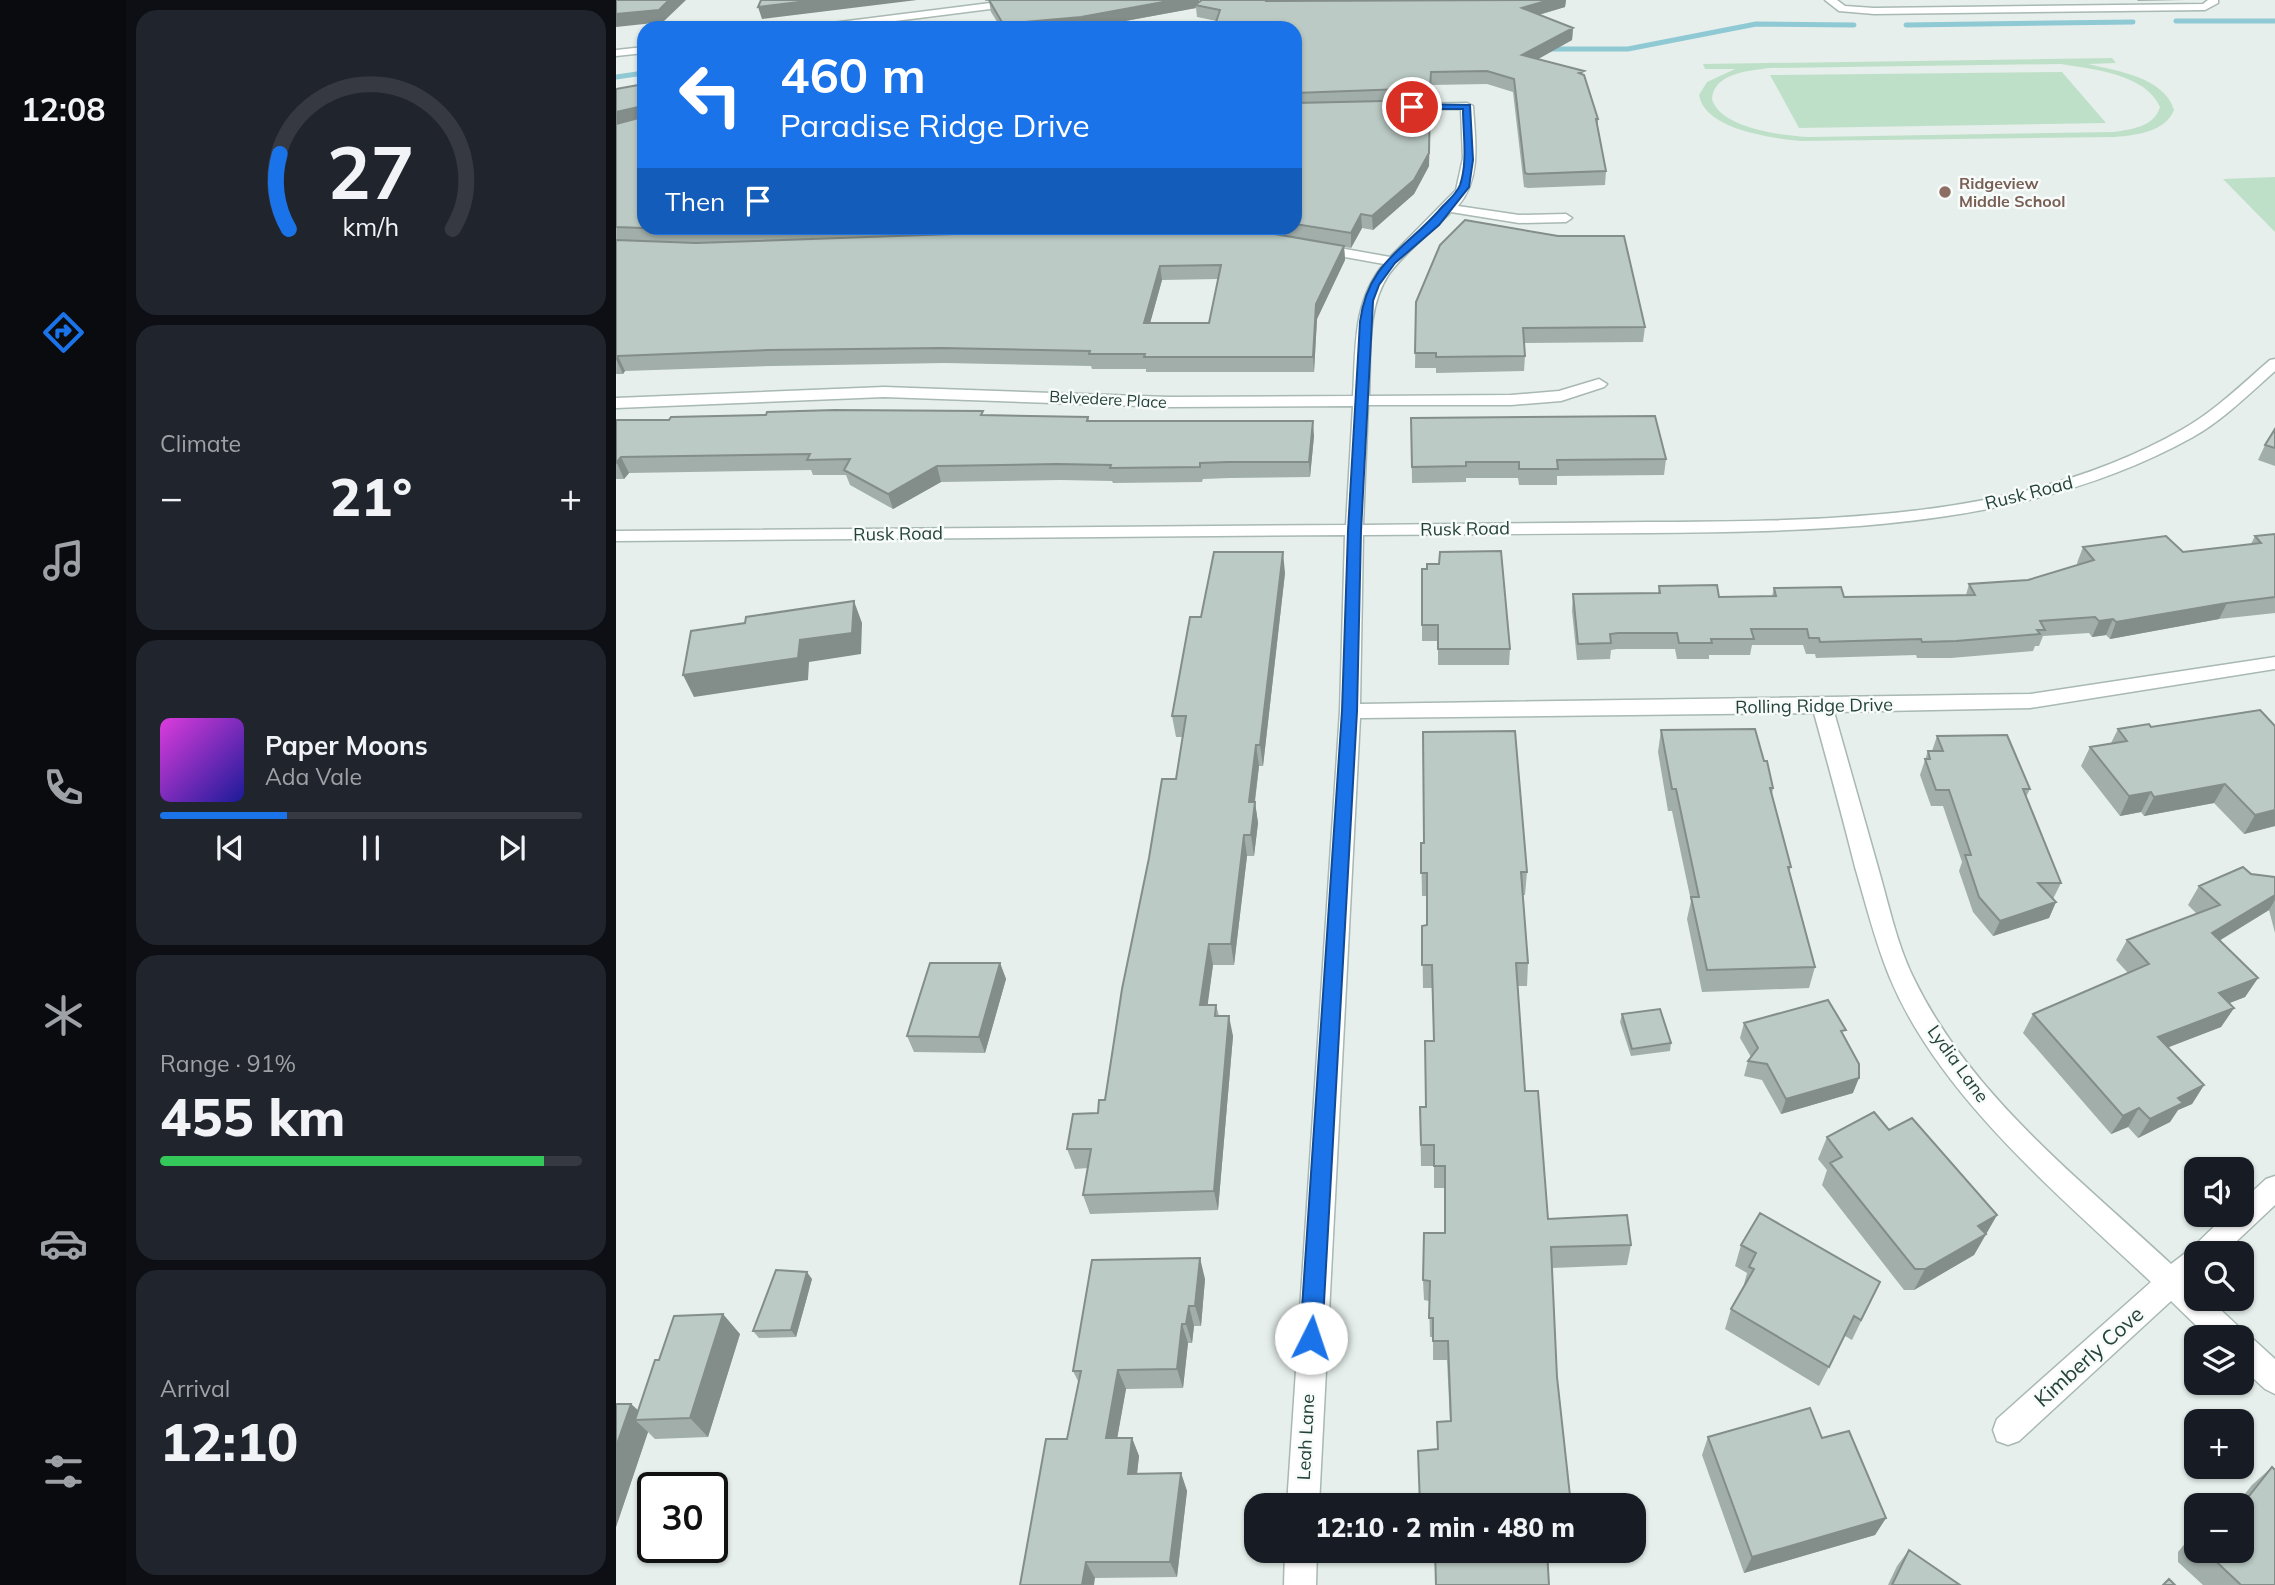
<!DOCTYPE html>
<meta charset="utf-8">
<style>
:root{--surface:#171b24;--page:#20242c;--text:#f1f3f6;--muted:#9ea1a6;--line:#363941;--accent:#1a73e8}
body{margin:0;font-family:Mulish,sans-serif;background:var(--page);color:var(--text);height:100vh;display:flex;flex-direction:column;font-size:26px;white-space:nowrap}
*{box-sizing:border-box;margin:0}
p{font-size:23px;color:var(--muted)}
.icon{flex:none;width:38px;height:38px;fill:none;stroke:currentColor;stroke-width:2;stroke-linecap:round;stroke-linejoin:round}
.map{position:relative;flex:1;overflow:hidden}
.side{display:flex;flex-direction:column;gap:10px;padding:10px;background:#0d0f14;width:490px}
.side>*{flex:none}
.hud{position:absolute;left:21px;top:21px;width:665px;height:214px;border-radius:21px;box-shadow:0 2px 5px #0004;background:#1a73e8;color:#fff;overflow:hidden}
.tools{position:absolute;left:1568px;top:1157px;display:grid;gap:14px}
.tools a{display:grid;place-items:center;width:70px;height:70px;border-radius:14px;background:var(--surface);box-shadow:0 2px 5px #0004;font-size:35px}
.speed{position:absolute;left:21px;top:1472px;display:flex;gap:14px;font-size:35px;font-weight:700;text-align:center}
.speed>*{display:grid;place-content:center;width:91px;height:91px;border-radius:50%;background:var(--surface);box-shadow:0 2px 5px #0004;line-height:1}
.speed .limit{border:4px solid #111;border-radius:10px;background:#fff;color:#111}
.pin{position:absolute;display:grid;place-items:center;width:60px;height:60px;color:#fff;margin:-30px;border:4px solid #fff;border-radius:50%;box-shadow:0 2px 7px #0007}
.me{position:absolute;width:77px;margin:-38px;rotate:4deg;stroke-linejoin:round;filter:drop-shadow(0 0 5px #0008)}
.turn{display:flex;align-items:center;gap:24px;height:147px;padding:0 28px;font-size:32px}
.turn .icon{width:91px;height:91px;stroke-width:2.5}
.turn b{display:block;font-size:49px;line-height:60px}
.then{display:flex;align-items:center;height:66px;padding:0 28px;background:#0003;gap:14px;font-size:26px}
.big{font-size:52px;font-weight:800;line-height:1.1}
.side .card{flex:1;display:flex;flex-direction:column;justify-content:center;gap:10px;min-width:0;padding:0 24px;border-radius:21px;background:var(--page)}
.side .dial{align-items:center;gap:0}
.dial svg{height:182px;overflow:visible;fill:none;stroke:var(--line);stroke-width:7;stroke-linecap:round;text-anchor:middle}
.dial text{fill:var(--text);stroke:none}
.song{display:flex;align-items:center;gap:21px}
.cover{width:84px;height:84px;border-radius:10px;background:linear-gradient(135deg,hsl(300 70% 55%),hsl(240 70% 35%))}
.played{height:7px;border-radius:4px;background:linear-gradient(90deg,var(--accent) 30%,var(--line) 30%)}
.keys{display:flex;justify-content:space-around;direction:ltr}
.heat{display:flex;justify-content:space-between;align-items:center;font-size:38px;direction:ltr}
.charge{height:10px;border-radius:5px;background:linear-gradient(90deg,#34c759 91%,var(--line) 0)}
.trip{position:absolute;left:628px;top:1493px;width:402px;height:70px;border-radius:21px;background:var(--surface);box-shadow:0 2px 5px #0004;font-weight:800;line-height:70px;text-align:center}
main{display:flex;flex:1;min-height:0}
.menu{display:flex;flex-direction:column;width:126px;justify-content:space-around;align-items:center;background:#090b0e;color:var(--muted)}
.menu .icon{width:49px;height:49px}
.menu .active{color:var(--accent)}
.menu b{font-size:32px;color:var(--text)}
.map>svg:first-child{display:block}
.green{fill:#bfe0c8;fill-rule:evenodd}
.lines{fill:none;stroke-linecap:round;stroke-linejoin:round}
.stream{stroke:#8ec9d4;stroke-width:5}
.minor-casing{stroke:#a8b8b2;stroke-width:3}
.minor{fill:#fff;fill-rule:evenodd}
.wall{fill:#a1aea9;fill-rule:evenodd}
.shaded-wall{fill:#838d89}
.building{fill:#bbcac4;stroke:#838d89;stroke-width:2;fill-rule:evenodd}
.route{fill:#1a73e8;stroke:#114b97;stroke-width:2}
.education-dot{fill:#8d6e63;stroke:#f7fbf9;stroke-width:2.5}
.labels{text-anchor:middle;stroke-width:5;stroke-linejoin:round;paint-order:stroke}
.far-education-label{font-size:16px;font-weight:bold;fill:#785e54;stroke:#f7fbf9;text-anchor:start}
.far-street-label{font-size:16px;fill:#24423a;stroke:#f7fbf9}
.street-label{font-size:18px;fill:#24423a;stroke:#f7fbf9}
.near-street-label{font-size:21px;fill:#24423a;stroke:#f7fbf9}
</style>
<main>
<nav class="menu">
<b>12:08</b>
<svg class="icon active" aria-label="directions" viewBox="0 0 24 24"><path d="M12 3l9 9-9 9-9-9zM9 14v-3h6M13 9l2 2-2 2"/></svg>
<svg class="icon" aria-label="music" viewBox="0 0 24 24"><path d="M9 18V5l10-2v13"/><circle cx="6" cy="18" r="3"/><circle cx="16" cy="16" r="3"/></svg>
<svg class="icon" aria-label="phone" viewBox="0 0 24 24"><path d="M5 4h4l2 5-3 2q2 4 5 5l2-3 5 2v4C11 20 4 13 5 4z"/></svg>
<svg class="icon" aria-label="climate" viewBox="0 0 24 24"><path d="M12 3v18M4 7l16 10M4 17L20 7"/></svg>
<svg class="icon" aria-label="car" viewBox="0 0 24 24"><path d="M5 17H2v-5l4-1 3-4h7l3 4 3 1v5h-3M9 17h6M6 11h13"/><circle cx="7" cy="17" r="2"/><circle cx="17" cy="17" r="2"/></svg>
<svg class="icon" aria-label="filters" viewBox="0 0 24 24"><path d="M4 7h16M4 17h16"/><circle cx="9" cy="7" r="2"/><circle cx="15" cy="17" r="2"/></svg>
</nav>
<section class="side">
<div class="card dial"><svg viewBox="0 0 100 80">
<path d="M14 69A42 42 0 1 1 86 69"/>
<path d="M14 69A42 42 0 0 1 10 36" stroke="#1a73e8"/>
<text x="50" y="56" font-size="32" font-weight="700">27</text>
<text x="50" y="72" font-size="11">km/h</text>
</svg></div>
<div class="card"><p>Climate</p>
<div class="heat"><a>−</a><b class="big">21°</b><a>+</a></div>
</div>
<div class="card">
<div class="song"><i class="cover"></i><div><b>Paper Moons</b><p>Ada Vale</p></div></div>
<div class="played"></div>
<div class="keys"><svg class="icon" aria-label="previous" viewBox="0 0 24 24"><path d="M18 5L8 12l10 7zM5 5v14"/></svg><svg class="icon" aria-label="pause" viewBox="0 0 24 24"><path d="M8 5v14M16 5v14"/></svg><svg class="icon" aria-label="next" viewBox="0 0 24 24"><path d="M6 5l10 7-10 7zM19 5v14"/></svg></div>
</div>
<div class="card"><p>Range · 91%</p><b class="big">455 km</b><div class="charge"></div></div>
<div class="card"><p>Arrival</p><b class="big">12:10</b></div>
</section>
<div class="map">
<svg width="1659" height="1585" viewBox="0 0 1659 1585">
<rect width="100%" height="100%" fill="#e6efeb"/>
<path class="green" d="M1496,58L1500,63L1472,64C1501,71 1548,77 1558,110C1549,132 1521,135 1499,137L1185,141C1156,138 1089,130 1083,95L1091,82L1119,69H1089L1087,64ZM1445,64C1476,69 1530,74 1544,107C1538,127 1516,129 1498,132L1195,137C1170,136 1104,129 1096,99C1098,73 1132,71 1153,68Z
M1446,72L1490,123L1183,128L1154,75Z
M1659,177V232L1607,179Z"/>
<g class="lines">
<path class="stream" d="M1560,21H1659
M1290,25L1517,22
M928,49H1012L1140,24L1238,25
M0,77L28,73"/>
<defs>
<path id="minor" d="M398,0H427L422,3L224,28H195L200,25Z
M651,0H782L777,3H656Z
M1209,0H1221L1229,6L1258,8L1587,4L1592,0H1602V3L1589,10L1258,14L1223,11Z
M28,47V53L0,56V50Z
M786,104L851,103L857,106C859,140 866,178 842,206L903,215L950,214L956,218L950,222L903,223L835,212C815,232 790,251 773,274C750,308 755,356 753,396L895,395L943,391L983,379L991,384L988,387L945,401L895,405H752L747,525C842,524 937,523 1032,522C1212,521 1407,521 1567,429C1599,411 1626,384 1654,360L1659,359V371C1633,394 1607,420 1577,437C1412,529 1216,531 1032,533C937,534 842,534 747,535L744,704L1414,694L1659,657V669L1414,708L1218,712C1233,765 1248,818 1263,871C1273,906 1281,944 1297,977C1353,1094 1463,1178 1555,1264L1576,1248L1611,1214H1626V1201L1650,1179L1659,1176V1205L1608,1253H1580V1278L1575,1283L1580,1287V1298H1592L1623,1327L1626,1334L1636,1338L1659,1359V1394L1649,1389L1626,1368V1337H1592L1555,1301L1403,1441L1392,1445L1381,1441L1377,1430L1381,1419L1535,1282C1444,1196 1323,1096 1274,978C1259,942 1250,904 1239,867C1226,815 1212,764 1198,713L744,718L703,1505H671L724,711L729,535L0,541V531L730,525L737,406L553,407L268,397L0,408V398L268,387L553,397L737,396C740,351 736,301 768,264L701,252L694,248L701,244L774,257L840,190L847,158L845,109H782L780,107Z
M669,1550H701L700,1585H668Z"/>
</defs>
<use href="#minor" class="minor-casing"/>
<use href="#minor" class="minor"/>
</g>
<path class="wall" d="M369,0H583L584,2L660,0V1L950,0L949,7L923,15L957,28L956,40L922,59L968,75L982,119V129L990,171L989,185L912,188L908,187L897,92L871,84L815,85L813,166L798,194L757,230L746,228L735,248L728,247L729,260L701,319L698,372H530V369H476L475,366L329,363L157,366L9,371L7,374H0V89L28,84V228H679V28L601,21L581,17L580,8L471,28H385L375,12L373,1H369ZM602,279L593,323H534L546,280Z
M1521,0H1569L1522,1Z
M800,302L1029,327L1027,342L908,343L909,356L908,371L820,373V368H799Z
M368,415L472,417L473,421L698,436L694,477L614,478L587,479L586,482L497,483L496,481L445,480L325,482L277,509L234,485L230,475H197L195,470L13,473L8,479H0V420Z
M795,418L1050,459L1048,475L941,476V485H903L902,478H850V482L796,483Z
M1659,429V466L1642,460L1649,445Z
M1659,534V613L1603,619L1494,639L1490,635L1476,637L1473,633L1427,636L1423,646H1419L1417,651L1335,658H1301L1300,655L1200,658L1199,654H1190L1187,645H1136L1134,655H1093V659H1061L1059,649H1001L995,650L994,659L961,660L956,611L957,594L1042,593L1043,586L1103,597L1156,596L1158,588L1228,597L1350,595L1353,584L1412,580L1462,565L1461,563L1467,547L1567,552L1635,544L1639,536Z
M806,569L894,649L893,665H822V641H806Z
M669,573L647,766H643L639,802L642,823L638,856H631L618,965H597L591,1005H600L603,1016L617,1036L602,1210L474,1214L467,1195L472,1168L459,1169L451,1149L482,1113L489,1100L560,779L567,737H560L556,716L585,617Z
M1644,710L1659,826L1628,834L1598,803L1528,816L1525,812L1504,816L1465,766L1474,747L1495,743L1502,729L1535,727Z
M1045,730L1148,761L1157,788L1156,794L1175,867L1173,872L1199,967L1193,988L1086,992L1071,919L1075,901L1056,811H1052L1042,752Z
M1321,736L1414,789L1410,797L1445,883L1437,899L1440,902L1433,918L1377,936L1357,912L1343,871L1346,862L1327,806H1315L1304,775L1312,751H1316Z
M805,843L911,872L909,895H907L912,963L911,986H902L909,1091L932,1219L1015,1245L1011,1265L936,1268L821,1450L834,1421L831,1360H817V1337H814L813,1301L808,1300L807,1280L829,1233V1188H818V1166H805L804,1107H810L818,1041L816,988H807L806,926L811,925V896H806Z
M1635,874L1659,877V933L1653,910L1604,940L1642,978L1629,997L1613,1003L1618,1008L1605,1027L1552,1047L1588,1085L1576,1104L1562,1110L1554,1122L1522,1138L1512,1127L1495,1134L1407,1033L1417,1014L1512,973L1500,960L1511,940L1581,914L1572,905L1583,886Z
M384,963L390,979L369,1053L298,1052L291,1036Z
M1006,1014L1055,1043L1054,1051L1015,1056L1004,1022Z
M1128,1023L1228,1036L1237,1093L1165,1114L1146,1080L1128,1076L1132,1061L1135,1057L1124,1038Z
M1273,1130L1381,1215L1358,1255L1298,1290H1288L1206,1185L1211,1170L1202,1159L1211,1137Z
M1125,1245L1264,1282L1236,1340L1229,1336L1203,1386L1109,1329L1115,1309L1127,1288L1131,1273L1119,1266Z
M196,1279L180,1337L143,1338L137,1331Z
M589,1279L585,1326H578L576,1343H572L567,1388L510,1389L501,1438H516L523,1456L521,1474L565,1473L571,1491L561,1577L479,1578L404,1585L451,1439L463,1383L457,1371Z
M124,1334L92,1437L39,1439L32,1432L0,1527V1404H15L22,1410L43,1360Z
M1092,1437L1206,1438L1270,1518L1259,1535L1128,1573L1086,1455Z
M1656,1467L1659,1585H1587L1562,1562V1552L1580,1530V1550H1626V1505H1620L1636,1485Z
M1293,1550L1344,1585H1272L1281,1566Z"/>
<path class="shaded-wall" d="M53,0H70L47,22L0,27V14Z
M199,0H301L146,19L142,7Z
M558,0H583L584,6L579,5L580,8L471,28H388L387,24Z
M933,0H950L949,7L905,20L906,8Z
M957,28L956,40L906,68V55Z
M814,100L813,166L798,194L757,230L756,216Z
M22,107L28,120L0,126V112Z
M745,214L746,228L735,248V233Z
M728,246L729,260L701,319L698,372L697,357L700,304Z
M544,266L546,280L530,338L528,323Z
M2,356L9,371L7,374L0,359Z
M697,421L698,436L694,477L693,462Z
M5,457L13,473L8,479L1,463Z
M321,466L325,482L277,509L272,494Z
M667,552L669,573L647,766L644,745Z
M238,601L246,623L245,654L193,662L192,680L78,697L67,675L184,640Z
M1611,603L1603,619L1494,639L1500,622Z
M1497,619L1490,635L1476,637L1483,621Z
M640,745L643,766L636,823L633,802Z
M1609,784L1598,803L1528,816L1538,797Z
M1535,792L1525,812L1504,816L1513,796Z
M639,802L642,823L638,856L635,835Z
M1659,810V826L1628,834L1639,815Z
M628,835L631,856L618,965L615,944Z
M1659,895V900L1653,910L1585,952L1596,933Z
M1440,902L1433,918L1377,936L1384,921Z
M593,944L597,965L589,1025L584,1005Z
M384,963L390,979L369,1053L363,1037Z
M1642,978L1629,997L1591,1012L1603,993Z
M1618,1008L1605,1027L1530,1056L1542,1037Z
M613,1016L617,1036L602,1210L598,1191Z
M1243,1078L1237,1093L1165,1114L1170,1099Z
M1588,1085L1576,1104L1562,1110L1554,1122L1522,1138L1534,1119L1562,1098Z
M1523,1108L1512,1127L1495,1134L1507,1116Z
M1381,1215L1358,1255L1298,1290L1309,1269L1362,1226Z
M584,1258L589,1279L585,1326L579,1306Z
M191,1272L196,1279L180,1337L175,1330Z
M573,1306L578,1326L576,1343L570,1324Z
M107,1314L124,1334L92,1437L74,1418Z
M566,1324L572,1343L567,1388L561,1369Z
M502,1370L510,1389L498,1456L490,1438Z
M15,1404L32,1420H19L32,1432L0,1527V1447Z
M516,1438L523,1456L519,1491L512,1474Z
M565,1473L571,1491L561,1577L554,1562Z
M1270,1518L1259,1535L1128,1573L1136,1557Z
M470,1562L479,1578L478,1585H466Z"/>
<path class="building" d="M0,0H53L43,10L0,14Z
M145,0H199L142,7Z
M373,0H558L465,17L387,24Z
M586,0H651L649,1L933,0L906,8L957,28L906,55L968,71L963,73L968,75L982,119H980L990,171L912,174L909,173L898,79L871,71L815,72L814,88L679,93V28H598L604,10L579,5Z
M28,84V228H151L80,230L0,227V124L23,118L26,110L22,107L0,112V89Z
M814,100L813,153L798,180L756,216L745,214L735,233L679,224V103Z
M849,220L942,236H1008L1029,327L907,328L909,356L820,357V353H799L800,302L824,245Z
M511,228H598L636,230L728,246L700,304L697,357H528L529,354H473L474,351L325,348L152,350L2,356L0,359V240L80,243ZM605,265L593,323H528L544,266Z
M219,410L367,411L365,415L472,417L471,421H697L693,462H612L584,463V467L494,468L495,465L441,464L321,466L272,494L228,470L234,459L191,460L194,454L5,457L0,463V420H53L55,417L150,415L151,412Z
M1039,416L1050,459L941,460L942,469H903V462H850V466L796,467L795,418Z
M1659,429V448L1649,445Z
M1659,534V597L1611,603L1500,622L1497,619L1483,621L1479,617L1424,621L1429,630H1421L1424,634L1340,641L1306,642L1305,639L1204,642L1203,638H1193L1191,629H1135L1138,639H1095L1096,643H1063L1061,633H1002L994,634L995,643L962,644L957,594L1044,593L1043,586L1101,585L1103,597L1160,596L1158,588L1225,587L1228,597L1359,595L1353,584L1412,580L1478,560L1467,547L1550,536L1567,552L1645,543L1639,536Z
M885,551L894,649H822V625H806V569H811V564H823L824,552Z
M598,552H667L644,745H640L633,802H639L635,835H628L615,944H593L584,1005H600L599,1016H613L598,1191L467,1195L475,1149H451L457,1114L482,1113L483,1100H489L506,989L533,858L546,779H560L570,716H556L574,617H585Z
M238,601L236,633L184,640L182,658L67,675L75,631L129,623L130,617Z
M1644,710L1659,726V810L1639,815L1609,784L1538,797L1535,792L1513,796L1474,747L1511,741L1502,729L1533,724L1535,727Z
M1139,729L1148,761H1151L1157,788H1154L1175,867H1172L1199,967L1091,970L1075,897H1083L1060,789H1056L1045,730Z
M899,731L911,872H905L912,963H900L909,1091H922L932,1219L1011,1215L1015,1245L935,1247L941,1377L955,1505H804L802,1451L822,1449L821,1422L835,1421L832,1341H817V1318H813L814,1281L807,1280L808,1233H829V1166H818V1145H805L804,1107H810L809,1041H818L816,965H806V926L811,925V873H805V843H808L807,732Z
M1391,735L1414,789H1407L1445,883H1422L1440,902L1384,921L1363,897L1349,855H1355L1333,790H1320L1309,759H1314L1312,751H1327L1321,736Z
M1627,867L1635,874L1659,877V895L1596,933L1642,978L1603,993L1618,1008L1542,1037L1588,1085L1562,1098L1567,1103L1534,1119L1523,1108L1507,1116L1417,1014L1533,964L1511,940L1604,905L1583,886Z
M314,963H384L363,1037L291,1036Z
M1212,1000L1230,1030L1225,1031L1243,1064V1078L1170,1099L1151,1064L1132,1061L1142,1048L1128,1023Z
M1044,1009L1055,1043L1016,1049L1006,1014Z
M1258,1112L1273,1130L1296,1118L1381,1215L1362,1226L1370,1234L1309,1269H1299L1214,1163L1226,1157L1211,1137Z
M1144,1213L1264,1282L1245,1320L1238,1316L1213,1367L1115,1309L1138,1269L1133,1267L1140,1253L1125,1245Z
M584,1258L579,1306H573L570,1324H566L561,1369L502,1370L490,1438H516L512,1474L565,1473L554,1562H470L466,1585H404L430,1439H451L465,1371H457L476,1260Z
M160,1270L191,1272L175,1330L137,1331Z
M107,1314L74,1418L19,1420L39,1360H43L58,1316Z
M0,1404H15L0,1447Z
M1194,1408L1206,1438L1233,1431L1270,1518L1136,1557L1092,1437Z
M1656,1467L1659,1470V1585H1625L1588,1550H1626V1505Z
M819,1550H931L933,1585H820Z
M1293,1550L1344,1585H1276Z
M1553,1579L1559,1585H1547Z"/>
<path class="route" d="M796,104L854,105L857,160L853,187L823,225L779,263L763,285L757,301L745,531L741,711L706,1338L703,1345L695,1348L687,1345L684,1338L726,711L732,531L744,322C752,260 791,249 827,206C833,200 841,193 844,185C852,162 847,133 847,109H793Z"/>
<circle class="education-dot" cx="1329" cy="192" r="7"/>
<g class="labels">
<g class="far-education-label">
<text x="1343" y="189">Ridgeview<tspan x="1343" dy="18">Middle School</tspan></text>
</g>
<g class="far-street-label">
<text transform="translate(492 399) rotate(3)" y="6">Belvedere Place</text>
</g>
<g class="street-label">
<text transform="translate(1413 493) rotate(-14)" y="6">Rusk Road</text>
<text transform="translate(849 529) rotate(-1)" y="6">Rusk Road</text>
<text transform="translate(282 534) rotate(-1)" y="6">Rusk Road</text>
<text transform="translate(1198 706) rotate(-1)" y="6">Rolling Ridge Drive</text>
<text transform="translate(1342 1064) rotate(54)" y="6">Lydia Lane</text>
<text transform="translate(690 1437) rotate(-87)" y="6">Leah Lane</text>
</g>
<g class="near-street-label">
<text transform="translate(1473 1357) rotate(-42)" y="7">Kimberly Cove</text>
</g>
</g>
</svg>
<div class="tools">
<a><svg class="icon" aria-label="sound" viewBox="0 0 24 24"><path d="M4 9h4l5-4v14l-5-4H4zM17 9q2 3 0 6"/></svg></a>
<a><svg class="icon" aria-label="search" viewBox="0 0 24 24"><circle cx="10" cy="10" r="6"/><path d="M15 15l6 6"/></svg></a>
<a><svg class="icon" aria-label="layers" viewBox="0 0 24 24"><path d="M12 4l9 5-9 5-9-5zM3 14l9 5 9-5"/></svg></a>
<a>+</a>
<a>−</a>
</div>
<div class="speed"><div class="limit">30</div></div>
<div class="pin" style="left:796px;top:107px;background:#d93025"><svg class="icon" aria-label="arrive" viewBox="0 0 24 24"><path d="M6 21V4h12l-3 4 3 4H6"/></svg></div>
<svg class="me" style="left:695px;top:1338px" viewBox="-20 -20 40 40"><circle r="19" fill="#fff"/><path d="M0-13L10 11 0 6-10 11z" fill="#1a73e8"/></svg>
<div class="trip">12:10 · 2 min · 480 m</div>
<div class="hud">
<div class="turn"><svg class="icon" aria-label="left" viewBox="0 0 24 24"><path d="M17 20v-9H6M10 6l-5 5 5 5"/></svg><div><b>460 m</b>Paradise Ridge Drive</div></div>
<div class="then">Then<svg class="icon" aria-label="arrive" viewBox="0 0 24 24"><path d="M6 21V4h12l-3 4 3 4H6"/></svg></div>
</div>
</div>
</main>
